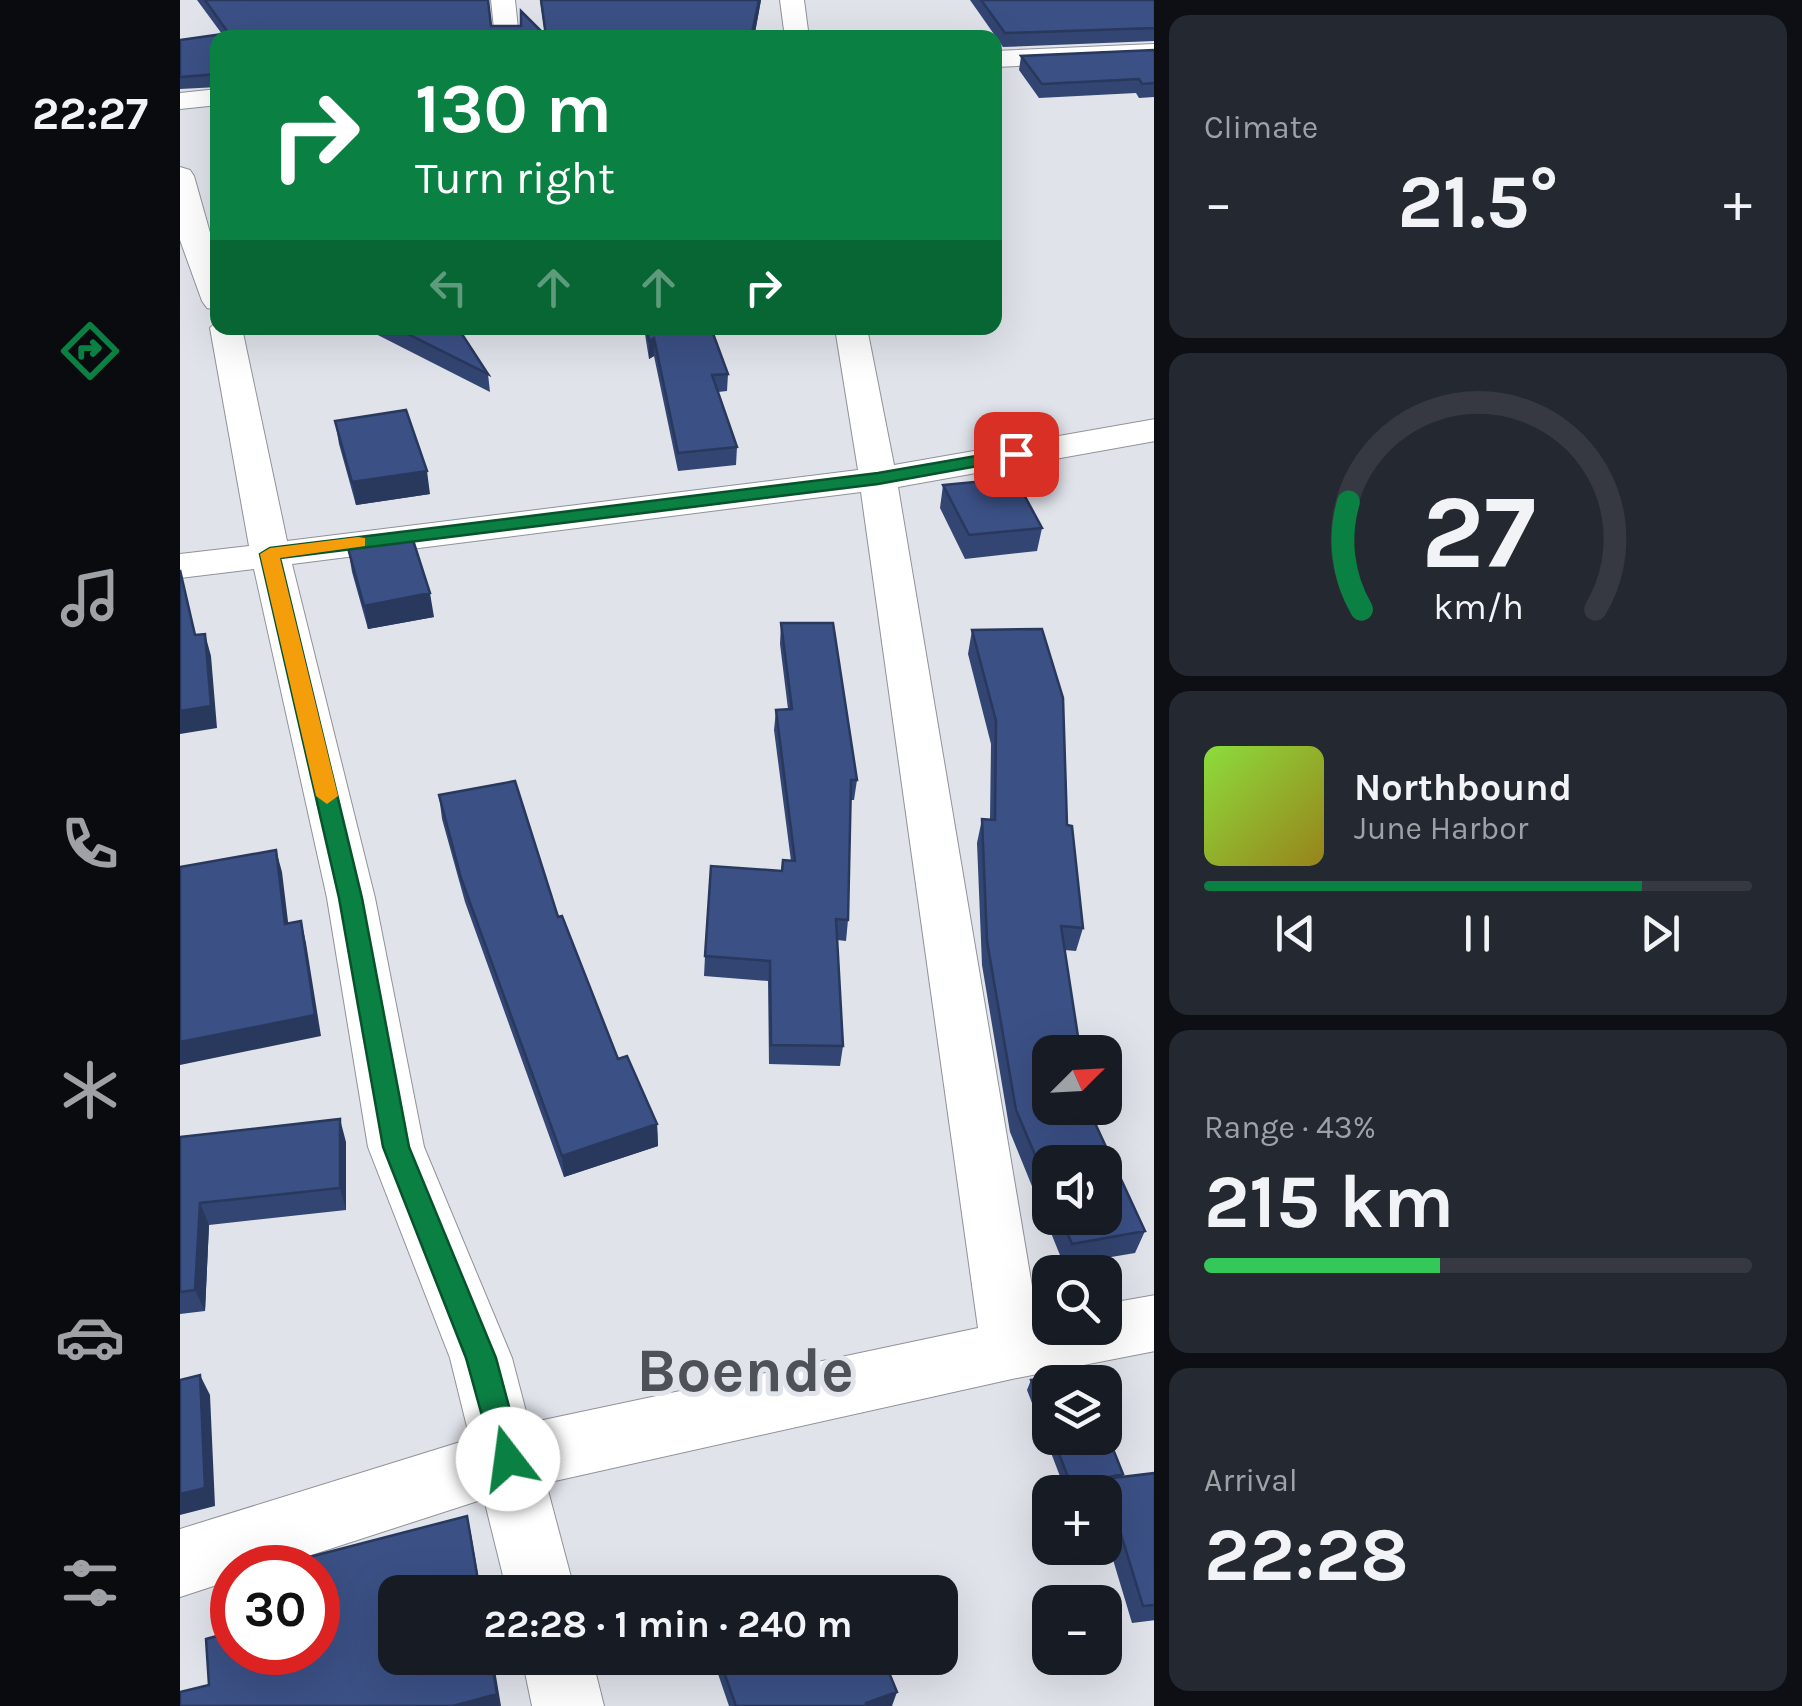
<!DOCTYPE html>
<meta charset="utf-8">
<style>
:root{--surface:#171b24;--page:#242831;--text:#f1f3f6;--muted:#9ea1a6;--line:#363941;--accent:#0b8043}
body{margin:0;font-family:Karla,sans-serif;background:var(--page);color:var(--text);height:100vh;display:flex;flex-direction:column;font-size:38px;white-space:nowrap}
*{box-sizing:border-box;margin:0}
p{font-size:32px;color:var(--muted)}
.icon{flex:none;width:55px;height:55px;fill:none;stroke:currentColor;stroke-width:2;stroke-linecap:round;stroke-linejoin:round}
.map{position:relative;flex:1;overflow:hidden}
.drawer{display:flex;flex-direction:column;gap:15px;padding:15px;background:#0d0f14;width:648px}
.drawer>*{flex:none}
.hud{position:absolute;left:30px;top:30px;width:792px;height:305px;border-radius:20px;box-shadow:0 10px 40px #0002;background:#0b8043;color:#fff;overflow:hidden}
.needle{width:65px;rotate:66deg}
.controls{position:absolute;left:852px;top:1035px;display:grid;gap:20px}
.controls a{display:grid;place-items:center;width:90px;height:90px;border-radius:20px;background:var(--surface);box-shadow:0 10px 40px #0002;font-size:50px}
.speed{position:absolute;left:30px;top:1545px;display:flex;gap:20px;font-size:50px;font-weight:700;text-align:center}
.speed>*{display:grid;place-content:center;width:130px;height:130px;border-radius:50%;background:var(--surface);box-shadow:0 10px 40px #0002;line-height:1}
.speed .limit{border:15px solid #d22;background:#fff;color:#111}
.pin{position:absolute;display:grid;place-items:center;width:85px;height:85px;color:#fff;margin:-42px;border-radius:20px;box-shadow:0 5px 15px #0006}
.me{position:absolute;width:110px;margin:-55px;rotate:345deg;stroke-linejoin:round;filter:drop-shadow(0 0 8px #0008)}
.turn{display:flex;align-items:center;gap:35px;height:210px;padding:0 40px;font-size:45px}
.turn .icon{width:130px;height:130px;stroke-width:2.5}
.turn b{display:block;font-size:70px;line-height:85px}
.lanes{display:flex;align-items:center;height:95px;padding:0 40px;background:#0003;justify-content:center;gap:50px;direction:ltr}
.lanes .off{opacity:.35}
.big{font-size:75px;font-weight:700;line-height:1.1}
.drawer .card{flex:1;display:flex;flex-direction:column;justify-content:center;gap:15px;min-width:0;padding:0 35px;border-radius:20px;background:var(--page)}
.drawer .dial{align-items:center;gap:0}
.dial svg{height:260px;overflow:visible;fill:none;stroke:var(--line);stroke-width:7;stroke-linecap:round;text-anchor:middle}
.dial text{fill:var(--text);stroke:none}
.song{display:flex;align-items:center;gap:30px}
.cover{width:120px;height:120px;border-radius:15px;background:linear-gradient(135deg,hsl(90 70% 55%),hsl(50 70% 35%))}
.played{height:10px;border-radius:5px;background:linear-gradient(90deg,var(--accent) 80%,var(--line) 80%)}
.keys{display:flex;justify-content:space-around;direction:ltr}
.heat{display:flex;justify-content:space-between;align-items:center;font-size:55px;direction:ltr}
.charge{height:15px;border-radius:8px;background:linear-gradient(90deg,#34c759 43%,var(--line) 0)}
.trip{position:absolute;left:198px;top:1575px;width:580px;height:100px;border-radius:20px;background:var(--surface);box-shadow:0 10px 40px #0002;font-weight:700;line-height:100px;text-align:center}
main{display:flex;flex:1;min-height:0}
.dock{display:flex;flex-direction:column;width:180px;justify-content:space-around;align-items:center;background:#090b0e;color:var(--muted)}
.dock .icon{width:70px;height:70px}
.dock .selected{color:var(--accent)}
.dock b{font-size:45px;color:var(--text)}
.map>svg:first-child{display:block}
.lines{fill:none;stroke-linecap:round;stroke-linejoin:round}
.minor-casing{stroke:#8f9299;stroke-width:2}
.minor{fill:#fff;fill-rule:evenodd}
.wall{fill:#334572;fill-rule:evenodd}
.shaded-wall{fill:#29385d}
.building{fill:#3b5085;stroke:#29385d;stroke-width:2.5}
.route{fill:#0b8043;stroke:#07532c;stroke-width:2.5}
.slow{fill:#f59e0b}
.labels{text-anchor:middle;stroke-width:10;stroke-linejoin:round;paint-order:stroke}
.near-town-label{font-size:62px;font-weight:bold;fill:#4e5157;stroke:#e0e3ea}
</style>
<main>
<nav class="dock">
<b>22:27</b>
<svg class="icon selected" aria-label="directions" viewBox="0 0 24 24"><path d="M12 3l9 9-9 9-9-9zM9 14v-3h6M13 9l2 2-2 2"/></svg>
<svg class="icon" aria-label="music" viewBox="0 0 24 24"><path d="M9 18V5l10-2v13"/><circle cx="6" cy="18" r="3"/><circle cx="16" cy="16" r="3"/></svg>
<svg class="icon" aria-label="phone" viewBox="0 0 24 24"><path d="M5 4h4l2 5-3 2q2 4 5 5l2-3 5 2v4C11 20 4 13 5 4z"/></svg>
<svg class="icon" aria-label="climate" viewBox="0 0 24 24"><path d="M12 3v18M4 7l16 10M4 17L20 7"/></svg>
<svg class="icon" aria-label="car" viewBox="0 0 24 24"><path d="M5 17H2v-5l4-1 3-4h7l3 4 3 1v5h-3M9 17h6M6 11h13"/><circle cx="7" cy="17" r="2"/><circle cx="17" cy="17" r="2"/></svg>
<svg class="icon" aria-label="filters" viewBox="0 0 24 24"><path d="M4 7h16M4 17h16"/><circle cx="9" cy="7" r="2"/><circle cx="15" cy="17" r="2"/></svg>
</nav>
<div class="map">
<svg width="975" height="1706" viewBox="0 0 975 1706">
<rect width="100%" height="100%" fill="#e0e3ea"/>
<g class="lines">
<defs>
<path id="minor" d="M311,0H335L339,38H315Z
M600,0H624L629,38H605Z
M975,44V60L815,67V51Z
M38,89V105L0,109V93Z
M0,167L10,170L14,176L38,261V310L27,308L22,301L0,240Z
M38,320V328H62L107,541L678,470L655,328H687L714,465L975,419V441L718,487L857,1316L870,1314V1328H925V1304L975,1295V1351L832,1379L366,1483L395,1592H327L304,1499L91,1568H52V1580L0,1597V1529L290,1439L270,1358L188,1147L147,898L74,569L0,578V554L69,546L30,328ZM681,492L798,1328L349,1423L332,1358L244,1147L195,898L112,564Z
M342,1658H412L424,1706H352Z"/>
</defs>
<use href="#minor" class="minor-casing"/>
<use href="#minor" class="minor"/>
</g>
<path class="wall" d="M17,0H308L311,26L365,34L360,0H581L574,38H44L43,36L38,38V87L0,89V40L42,34Z
M790,0H975V41L823,47Z
M975,50V97L959,98L956,93L859,98L839,70L841,56Z
M184,328H278L308,374L310,392Z
M464,328H531L548,374L547,391L538,392L557,447L556,465L498,471L474,356L469,359Z
M155,421L250,494L176,505L159,444Z
M763,485L862,528L857,551L785,559L760,508Z
M168,548L254,617L188,629L172,572Z
M601,623L677,780L674,800H671L668,920L666,941L657,940L663,1046L660,1066L589,1064L588,981L524,976L525,956L611,861L594,730L596,710L608,709L600,644Z
M792,630L887,825L903,928L896,951L884,950L899,1043L896,1052H870L965,1231L955,1253L884,1265L830,1132L802,965L797,843L802,819L810,820L811,744L788,654ZM870,1162L925,1218H870Z
M259,795L378,917L438,1059L477,1124L478,1146L384,1177L285,902L262,819Z
M0,1137L166,1142V1210L29,1225L25,1311L0,1314Z
M851,1380L870,1382V1438H925L943,1474L942,1477L975,1473V1620L952,1623L925,1533V1492H917L919,1488L896,1492H886L847,1390Z
M537,1658H703L712,1706H549L536,1668Z"/>
<path class="shaded-wall" d="M579,0H581L574,38H571Z
M474,338V356L469,359V341Z
M247,471L250,494L176,505L172,482Z
M250,593L254,617L188,629L184,606Z
M25,634L31,656L37,728L0,734V711Z
M96,850L102,872L111,946L105,924Z
M121,921L126,943L141,1036L0,1065V1042Z
M160,1119L166,1142V1210L160,1188Z
M477,1124L478,1146L384,1177L382,1156Z
M20,1203L29,1225L25,1311L15,1290Z
M20,1375L30,1395L35,1506L0,1515V1494Z
M287,1516L291,1534L301,1592H300Z
M311,1658H313L321,1706H273Z
M717,1692L712,1706H685L686,1703Z"/>
<path class="building" d="M25,0H308L311,26H341V11L366,36L361,0H579L571,38H52Z
M801,0H975V28L825,33Z
M43,34V38H38V74L0,77V40Z
M975,50V83L962,84L959,79L862,84L841,56Z
M216,328H278L308,374Z
M467,328H531L548,374L532,375L557,447L498,453L474,338L469,341Z
M226,410L247,471L172,482L155,421Z
M835,478L862,528L789,535L763,485Z
M232,537L250,593L184,606L168,548Z
M0,570L15,635L25,634L31,706L0,711Z
M601,623H653L677,780H671L668,920L656,919L663,1046L591,1045L590,961L525,956L531,866L602,871L603,860L615,861L596,710L612,709Z
M862,629L883,698L887,825L892,826L903,928L881,926L899,1043L878,1042L883,1052H870V1108H908L965,1231L892,1244L881,1218H925V1162H870V1190L836,1110L807,941L802,819L815,820L816,721L792,630Z
M335,781L378,917L382,916L438,1059L447,1056L477,1124L382,1156L281,878L259,795Z
M96,850L105,924L121,921L135,1015L0,1042V867Z
M160,1119V1188L20,1203L15,1290L0,1292V1137Z
M901,1371L906,1382H870V1429L851,1380Z
M20,1375L25,1488L0,1494V1380Z
M925,1429L943,1474L891,1485L873,1438H925Z
M975,1473V1605L963,1606L924,1479Z
M287,1516L300,1592H215V1658H311L317,1694L273,1706H0V1692L29,1685L26,1639L52,1632V1652H138V1568H115L114,1561Z
M539,1658H703L717,1692L686,1703L687,1706H556Z"/>
<path class="route" d="M836,449L845,454L842,458L698,484L100,558L182,898L229,1147L316,1358L343,1459L339,1470L328,1475L317,1470L286,1358L203,1147L159,898L80,554L90,548L698,473Z"/>
<path class="slow" d="M178,537L185,538V546L100,558L158,796L147,804L136,796L80,554L90,548Z"/>
<g class="labels">
<g class="near-town-label">
<text x="565" y="1391">Boende</text>
</g>
</g>
</svg>
<div class="controls">
<a><svg class="needle" viewBox="-14 -14 28 28"><path d="M0-13l5 13h-10z" fill="#e53935"/><path d="M0 13l5-13h-10z" fill="#9ea1a6"/></svg></a>
<a><svg class="icon" aria-label="sound" viewBox="0 0 24 24"><path d="M4 9h4l5-4v14l-5-4H4zM17 9q2 3 0 6"/></svg></a>
<a><svg class="icon" aria-label="search" viewBox="0 0 24 24"><circle cx="10" cy="10" r="6"/><path d="M15 15l6 6"/></svg></a>
<a><svg class="icon" aria-label="layers" viewBox="0 0 24 24"><path d="M12 4l9 5-9 5-9-5zM3 14l9 5 9-5"/></svg></a>
<a>+</a>
<a>−</a>
</div>
<div class="speed"><div class="limit">30</div></div>
<div class="pin" style="left:836px;top:454px;background:#d93025"><svg class="icon" aria-label="arrive" viewBox="0 0 24 24"><path d="M6 21V4h12l-3 4 3 4H6"/></svg></div>
<svg class="me" style="left:328px;top:1459px" viewBox="-20 -20 40 40"><circle r="19" fill="#fff"/><path d="M0-13L10 11 0 6-10 11z" fill="#0b8043"/></svg>
<div class="trip">22:28 · 1 min · 240 m</div>
<div class="hud">
<div class="turn"><svg class="icon" aria-label="right" viewBox="0 0 24 24"><path d="M7 20v-9h11M14 6l5 5-5 5"/></svg><div><b>130 m</b>Turn right</div></div>
<div class="lanes"><svg class="icon off" aria-label="left" viewBox="0 0 24 24"><path d="M17 20v-9H6M10 6l-5 5 5 5"/></svg><svg class="icon off" aria-label="ahead" viewBox="0 0 24 24"><path d="M12 20V5M6 11l6-6 6 6"/></svg><svg class="icon off" aria-label="ahead" viewBox="0 0 24 24"><path d="M12 20V5M6 11l6-6 6 6"/></svg><svg class="icon" aria-label="right" viewBox="0 0 24 24"><path d="M7 20v-9h11M14 6l5 5-5 5"/></svg></div>
</div>
</div>
<section class="drawer">
<div class="card"><p>Climate</p>
<div class="heat"><a>−</a><b class="big">21.5°</b><a>+</a></div>
</div>
<div class="card dial"><svg viewBox="0 0 100 80">
<path d="M14 69A42 42 0 1 1 86 69"/>
<path d="M14 69A42 42 0 0 1 10 36" stroke="#0b8043"/>
<text x="50" y="56" font-size="32" font-weight="700">27</text>
<text x="50" y="72" font-size="11">km/h</text>
</svg></div>
<div class="card">
<div class="song"><i class="cover"></i><div><b>Northbound</b><p>June Harbor</p></div></div>
<div class="played"></div>
<div class="keys"><svg class="icon" aria-label="previous" viewBox="0 0 24 24"><path d="M18 5L8 12l10 7zM5 5v14"/></svg><svg class="icon" aria-label="pause" viewBox="0 0 24 24"><path d="M8 5v14M16 5v14"/></svg><svg class="icon" aria-label="next" viewBox="0 0 24 24"><path d="M6 5l10 7-10 7zM19 5v14"/></svg></div>
</div>
<div class="card"><p>Range · 43%</p><b class="big">215 km</b><div class="charge"></div></div>
<div class="card"><p>Arrival</p><b class="big">22:28</b></div>
</section>
</main>
